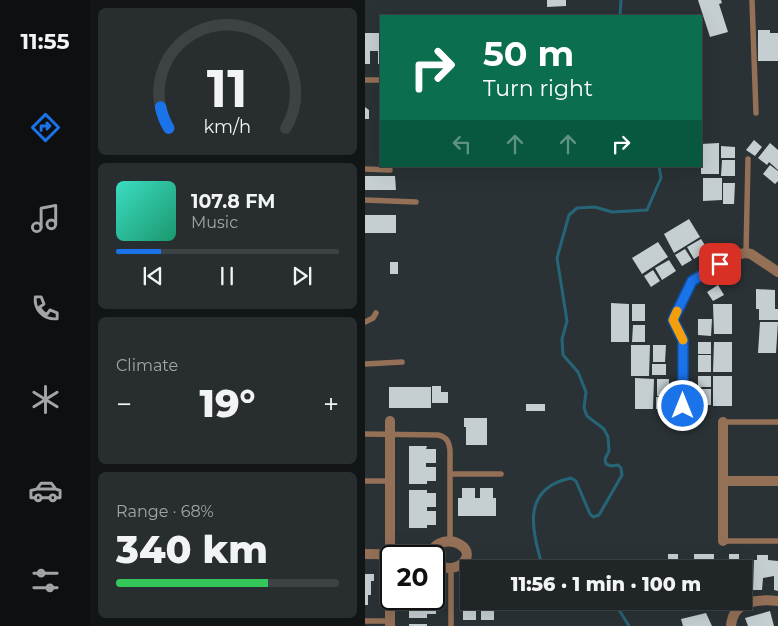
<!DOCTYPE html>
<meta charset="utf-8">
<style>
:root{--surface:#202628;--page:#282e30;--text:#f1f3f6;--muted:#a2a5a8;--line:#3d4345;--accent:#1a73e8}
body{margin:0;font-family:Montserrat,sans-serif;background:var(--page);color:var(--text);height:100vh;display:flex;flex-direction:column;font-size:19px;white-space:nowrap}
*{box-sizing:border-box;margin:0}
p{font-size:16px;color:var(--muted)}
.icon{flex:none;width:28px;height:28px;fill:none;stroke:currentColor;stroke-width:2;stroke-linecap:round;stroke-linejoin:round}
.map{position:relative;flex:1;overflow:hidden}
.sheet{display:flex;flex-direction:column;gap:8px;padding:8px;background:#121516;width:275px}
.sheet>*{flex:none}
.hud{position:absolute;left:15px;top:15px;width:322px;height:152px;border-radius:0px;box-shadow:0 5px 20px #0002,0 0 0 1px var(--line);background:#0b6e4f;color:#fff;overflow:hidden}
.speed{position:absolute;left:15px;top:545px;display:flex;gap:10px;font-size:25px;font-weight:700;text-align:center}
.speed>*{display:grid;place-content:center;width:65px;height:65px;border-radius:50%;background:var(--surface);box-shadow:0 5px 20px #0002,0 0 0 1px var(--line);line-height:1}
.speed .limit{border:2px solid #111;border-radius:8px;background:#fff;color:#111}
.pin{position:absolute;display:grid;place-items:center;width:42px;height:42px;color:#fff;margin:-21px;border-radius:10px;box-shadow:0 2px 8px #0006}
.me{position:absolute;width:55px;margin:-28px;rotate:0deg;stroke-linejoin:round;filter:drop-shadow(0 0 4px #0008)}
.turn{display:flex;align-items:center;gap:18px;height:105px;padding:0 20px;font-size:22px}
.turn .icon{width:65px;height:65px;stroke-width:2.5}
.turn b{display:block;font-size:35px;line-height:42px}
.lanes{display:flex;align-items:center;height:48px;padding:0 20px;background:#0003;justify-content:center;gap:25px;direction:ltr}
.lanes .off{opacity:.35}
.big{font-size:38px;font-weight:800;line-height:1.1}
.sheet .widget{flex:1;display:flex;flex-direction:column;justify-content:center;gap:8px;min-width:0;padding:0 18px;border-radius:8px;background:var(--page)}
.sheet .dial{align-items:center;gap:0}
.dial svg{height:130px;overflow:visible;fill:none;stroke:var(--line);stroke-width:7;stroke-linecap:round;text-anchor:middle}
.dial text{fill:var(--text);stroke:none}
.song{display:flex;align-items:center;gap:15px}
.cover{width:60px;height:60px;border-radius:8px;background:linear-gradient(135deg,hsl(170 70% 55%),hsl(160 70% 35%))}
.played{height:5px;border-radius:2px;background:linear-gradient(90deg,var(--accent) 20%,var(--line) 20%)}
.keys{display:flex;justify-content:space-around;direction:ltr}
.heat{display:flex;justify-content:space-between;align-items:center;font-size:28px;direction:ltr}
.charge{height:8px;border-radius:4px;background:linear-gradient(90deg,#34c759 68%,var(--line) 0)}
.trip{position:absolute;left:95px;top:560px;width:292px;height:50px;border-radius:0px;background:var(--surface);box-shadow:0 5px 20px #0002,0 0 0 1px var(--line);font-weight:800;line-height:50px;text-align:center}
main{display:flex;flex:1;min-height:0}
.menu{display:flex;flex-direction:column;width:90px;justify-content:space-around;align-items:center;background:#0d0f10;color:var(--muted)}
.menu .icon{width:35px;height:35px}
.menu .active{color:var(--accent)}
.menu b{font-size:22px;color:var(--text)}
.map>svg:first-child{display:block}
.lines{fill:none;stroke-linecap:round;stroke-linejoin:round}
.stream{stroke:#266578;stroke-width:3}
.building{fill:#c5cfd2}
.service{stroke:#947057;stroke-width:5.5}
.minor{stroke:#947057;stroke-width:10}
.route-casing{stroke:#114b97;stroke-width:12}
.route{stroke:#1a73e8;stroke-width:9}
.slow{stroke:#f59e0b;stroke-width:9}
</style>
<main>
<nav class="menu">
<b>11:55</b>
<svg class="icon active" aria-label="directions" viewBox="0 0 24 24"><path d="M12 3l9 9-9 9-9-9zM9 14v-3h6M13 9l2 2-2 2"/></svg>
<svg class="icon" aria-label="music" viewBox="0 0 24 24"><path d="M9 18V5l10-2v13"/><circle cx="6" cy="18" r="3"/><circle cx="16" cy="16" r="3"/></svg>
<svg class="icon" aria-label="phone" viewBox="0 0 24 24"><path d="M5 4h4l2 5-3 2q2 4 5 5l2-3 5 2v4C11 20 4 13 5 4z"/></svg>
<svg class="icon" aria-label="climate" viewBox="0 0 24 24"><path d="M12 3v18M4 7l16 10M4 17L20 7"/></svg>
<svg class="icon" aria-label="car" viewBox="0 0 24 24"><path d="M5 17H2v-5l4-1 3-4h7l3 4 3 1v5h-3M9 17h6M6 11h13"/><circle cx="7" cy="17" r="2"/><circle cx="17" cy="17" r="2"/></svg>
<svg class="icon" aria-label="filters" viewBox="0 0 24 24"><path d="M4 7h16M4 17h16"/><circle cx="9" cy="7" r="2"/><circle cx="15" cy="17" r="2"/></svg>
</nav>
<section class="sheet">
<div class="widget dial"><svg viewBox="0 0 100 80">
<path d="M14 69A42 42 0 1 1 86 69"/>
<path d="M14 69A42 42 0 0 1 9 56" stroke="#1a73e8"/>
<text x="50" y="56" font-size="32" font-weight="700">11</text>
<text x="50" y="72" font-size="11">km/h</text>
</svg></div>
<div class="widget">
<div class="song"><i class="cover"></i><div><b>107.8 FM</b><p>Music</p></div></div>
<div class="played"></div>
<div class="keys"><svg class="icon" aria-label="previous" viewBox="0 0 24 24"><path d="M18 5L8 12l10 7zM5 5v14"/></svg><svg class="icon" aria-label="pause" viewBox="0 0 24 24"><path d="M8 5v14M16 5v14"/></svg><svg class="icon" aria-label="next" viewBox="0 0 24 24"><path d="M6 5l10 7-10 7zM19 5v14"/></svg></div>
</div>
<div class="widget"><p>Climate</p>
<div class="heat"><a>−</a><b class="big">19°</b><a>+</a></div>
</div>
<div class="widget"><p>Range · 68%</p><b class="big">340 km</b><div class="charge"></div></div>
</section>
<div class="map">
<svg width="413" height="626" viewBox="0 0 413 626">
<rect width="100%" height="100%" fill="#2a3235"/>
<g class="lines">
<path class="stream" d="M255,16L256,0
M178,569C168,532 154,489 206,478L211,481L225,514L228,517L234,515L257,475L256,468L253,465L246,466L241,464L240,459L244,451L243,437L239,429L222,416L219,408L221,392L213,372L198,355L197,339L202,321L192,258L204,215L212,208L230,207L247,212L282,210L296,178L294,166
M246,601L251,605L264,626"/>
</g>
<path class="building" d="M182,0H201V6L182,7Z
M333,0H356L357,3L354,4L363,32L345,37Z
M393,30H405V33H413V61H393Z
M0,33H16V64H13V51H5V64H0Z
M0,107L4,110V119H0Z
M389,140L397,147L390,156L381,150Z
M354,143V174H336V144Z
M405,143L413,150V170L404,162L402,165L393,158Z
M356,146L370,147V158H356Z
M357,160H370V176H356Z
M405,165L413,171V181L410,184L398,174Z
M0,176H30L31,190H0Z
M338,178H357V200L338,201Z
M358,183H370L369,204H358Z
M0,215H31V233H0Z
M324,219L335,237L309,253L299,234Z
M336,239L343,250L329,259L322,247Z
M293,242L303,257L277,274L267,258Z
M320,249L327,260L317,266L310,255Z
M304,260L311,271L297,280L290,268Z
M25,262H33V274H25Z
M288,270L295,281L286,287L279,276Z
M353,285L359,295L348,301L342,292Z
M391,289L410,290V309H413V320H394V309H391Z
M246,303L264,304V342H246Z
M267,304H280V321H267Z
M348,304H367V334H349Z
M333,319H347L346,336L333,335Z
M395,322H413L411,353H393Z
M268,325H280V342H267Z
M333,342H346V354H333Z
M349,342H367V372H348Z
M266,345H285L284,376H266Z
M288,345H301L300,362H288Z
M333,355H346V372H333Z
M287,364H301V375H287Z
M333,376H346V387H333Z
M348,376H367V406H348Z
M270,378L289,379L288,409H270Z
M292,379H304V396H292Z
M67,386H76V392H83V403H67Z
M24,387H66V408H24Z
M333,389H346V405H333Z
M291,397H305V409H291Z
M161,404H180V411H161Z
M99,418H122V445H101V427H99Z
M44,446H62L61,449H71V463H61V467H71V481H62V484H44Z
M97,488H110V498H115V488H128V498H131V516H93V498H97Z
M44,490H62V493H71V507H62V511H71V525H62V528H44Z
M303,554H313V560L329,561V554H349V561L364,560V554H374V559H378V569H298L297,560L303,559Z
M392,555H403V560L413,561V591L409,590V576L398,578L397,590H388L389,560H392Z
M0,574H9V581H6V595H3V605H0Z
M94,593H104V601H132V610H129V620H116V610H111V620H98V610H94Z
M44,599H62V601H71V614H62V618H44Z
M405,611L409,626H383L380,618Z
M341,613L347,626H318L316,619Z
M44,624H62V626H44Z"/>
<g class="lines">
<path class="service" d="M387,0L391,113
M0,80H16
M0,169L25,170
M0,200L51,202
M381,253L383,159
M308,320L318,340V406
M0,322L8,318L11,313
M0,364L37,362
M358,422H413
M0,434L73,435C82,437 84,442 85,450V541
M85,474H136
M0,481H25
M358,541H413
M0,621H25
M86,626V568"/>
<path class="minor" d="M308,320L327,281L369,255L381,253L386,254L413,272
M358,481H413
M358,541V422
M0,554L66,555
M66,556C67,549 71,544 78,542C83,541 89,541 94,544C116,556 87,579 69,562
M362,601L376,607
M25,626V421
M366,626C368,600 393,599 413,601"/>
</g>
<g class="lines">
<defs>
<path id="route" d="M318,406V340L308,320L327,281L355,264"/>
</defs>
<use href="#route" class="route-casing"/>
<use href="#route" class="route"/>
<path class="slow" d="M312,311L308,320L318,340"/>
</g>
</svg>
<div class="speed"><div class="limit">20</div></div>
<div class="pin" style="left:355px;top:264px;background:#d93025"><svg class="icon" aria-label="arrive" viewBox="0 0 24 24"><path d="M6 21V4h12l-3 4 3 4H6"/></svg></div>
<svg class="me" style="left:318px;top:406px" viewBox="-20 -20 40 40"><circle r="17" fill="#1a73e8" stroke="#fff" stroke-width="3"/><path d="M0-11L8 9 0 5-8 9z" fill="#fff"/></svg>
<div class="trip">11:56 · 1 min · 100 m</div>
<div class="hud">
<div class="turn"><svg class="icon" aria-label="right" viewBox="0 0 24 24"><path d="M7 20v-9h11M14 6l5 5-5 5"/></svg><div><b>50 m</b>Turn right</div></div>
<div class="lanes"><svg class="icon off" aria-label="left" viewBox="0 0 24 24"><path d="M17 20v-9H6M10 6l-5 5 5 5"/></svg><svg class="icon off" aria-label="ahead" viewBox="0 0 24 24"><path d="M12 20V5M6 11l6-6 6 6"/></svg><svg class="icon off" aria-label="ahead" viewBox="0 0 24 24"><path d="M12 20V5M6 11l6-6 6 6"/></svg><svg class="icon" aria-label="right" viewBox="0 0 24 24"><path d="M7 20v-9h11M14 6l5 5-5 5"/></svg></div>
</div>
</div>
</main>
